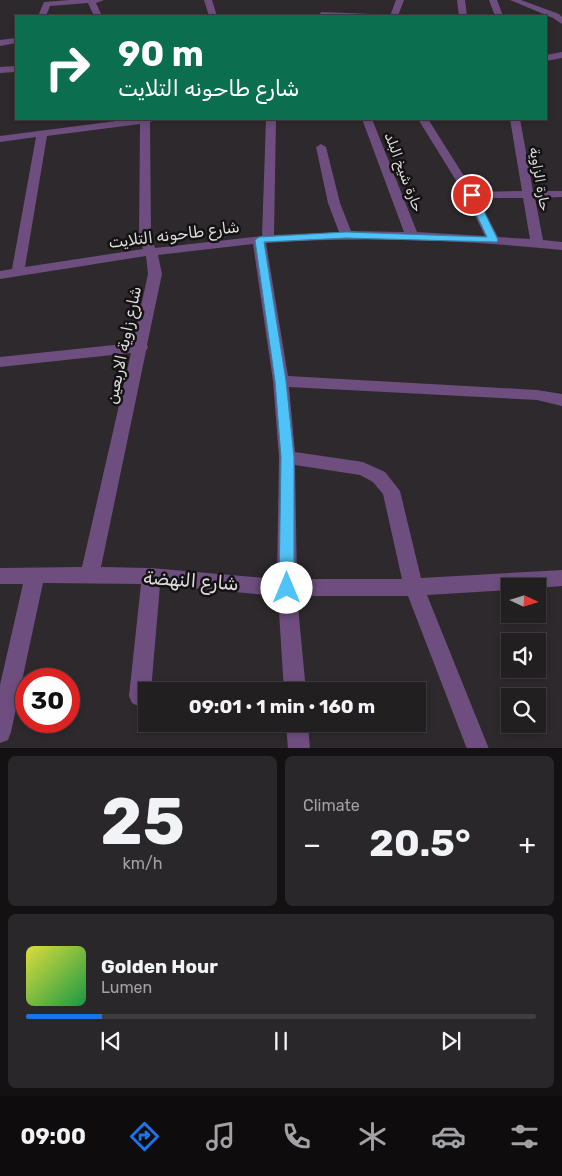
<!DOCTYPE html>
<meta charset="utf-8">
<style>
:root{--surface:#221f21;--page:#2a272a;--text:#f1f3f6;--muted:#a2a2a5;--line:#3f3d3f;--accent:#1a73e8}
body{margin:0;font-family:Rubik,Cairo,sans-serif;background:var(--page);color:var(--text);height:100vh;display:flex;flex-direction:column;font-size:19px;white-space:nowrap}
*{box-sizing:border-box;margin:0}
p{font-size:16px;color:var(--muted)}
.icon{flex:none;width:28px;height:28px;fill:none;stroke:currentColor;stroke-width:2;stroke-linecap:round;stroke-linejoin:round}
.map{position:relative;height:748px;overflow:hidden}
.sheet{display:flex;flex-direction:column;gap:8px;padding:8px;background:#131112;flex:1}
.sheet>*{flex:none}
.banner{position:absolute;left:15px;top:15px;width:532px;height:105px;border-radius:0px;box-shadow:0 2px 8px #0003,0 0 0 1px var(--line);background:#0b6e4f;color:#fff;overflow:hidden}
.needle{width:32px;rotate:94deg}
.controls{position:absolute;left:501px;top:578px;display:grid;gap:10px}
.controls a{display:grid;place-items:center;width:45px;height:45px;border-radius:0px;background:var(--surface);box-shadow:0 2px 8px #0003,0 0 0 1px var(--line);font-size:25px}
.speed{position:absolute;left:15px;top:668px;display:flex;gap:10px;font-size:25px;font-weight:700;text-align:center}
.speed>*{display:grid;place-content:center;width:65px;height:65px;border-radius:50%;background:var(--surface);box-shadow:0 2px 8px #0003,0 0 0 1px var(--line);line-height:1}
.speed .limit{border:8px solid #d22;background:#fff;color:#111}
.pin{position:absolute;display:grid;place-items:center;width:42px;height:42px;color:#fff;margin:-21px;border:2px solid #fff;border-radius:50%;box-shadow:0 1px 5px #0007}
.me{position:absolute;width:55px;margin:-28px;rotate:0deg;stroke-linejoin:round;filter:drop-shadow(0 0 4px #0008)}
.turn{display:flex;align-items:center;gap:18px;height:105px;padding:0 20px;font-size:22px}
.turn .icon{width:65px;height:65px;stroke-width:2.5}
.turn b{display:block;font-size:35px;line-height:42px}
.big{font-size:38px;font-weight:700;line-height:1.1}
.sheet .widget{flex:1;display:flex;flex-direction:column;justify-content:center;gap:8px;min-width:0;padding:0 18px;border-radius:8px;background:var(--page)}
.sheet .dial{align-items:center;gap:0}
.dial b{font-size:65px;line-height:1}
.song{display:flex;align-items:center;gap:15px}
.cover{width:60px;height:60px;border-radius:8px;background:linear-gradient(135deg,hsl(60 70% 55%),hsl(140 70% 35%))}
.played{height:5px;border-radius:2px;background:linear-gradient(90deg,var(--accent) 15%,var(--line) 15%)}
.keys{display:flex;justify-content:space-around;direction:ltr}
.heat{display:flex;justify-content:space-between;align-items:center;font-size:28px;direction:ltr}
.sheet .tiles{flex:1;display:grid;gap:8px;grid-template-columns:1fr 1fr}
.widget:last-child{grid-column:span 2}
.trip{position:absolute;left:138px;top:682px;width:288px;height:50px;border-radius:0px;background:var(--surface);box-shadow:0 2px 8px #0003,0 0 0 1px var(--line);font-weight:700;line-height:50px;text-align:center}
.dock{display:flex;height:80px;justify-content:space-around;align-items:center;background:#0e0c0d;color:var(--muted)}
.dock .icon{width:35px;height:35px}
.dock .active{color:var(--accent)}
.dock b{font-size:22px;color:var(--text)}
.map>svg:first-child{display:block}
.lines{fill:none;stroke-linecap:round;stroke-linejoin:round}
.minor{fill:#6e4e7e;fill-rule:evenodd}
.route{fill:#4fc3f7;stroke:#337fa1}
.labels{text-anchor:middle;stroke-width:5;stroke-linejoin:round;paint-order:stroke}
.far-street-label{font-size:14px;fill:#dfdcde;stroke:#141213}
.street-label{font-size:16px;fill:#dfdcde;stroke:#141213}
.near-street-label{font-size:19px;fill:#dfdcde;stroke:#141213}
</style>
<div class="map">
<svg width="562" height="749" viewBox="0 0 562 749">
<rect width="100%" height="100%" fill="#2d292c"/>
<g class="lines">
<path class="minor" d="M70,0H104L96,3L102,16H94L88,3L50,6L46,16H38L44,2Z
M204,0H212L217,16H209Z
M396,0H404L398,16H390Z
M457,0H465L467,16H459Z
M489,0H497L503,16H495Z
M510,0H521L559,14L562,17V24L553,18Z
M321,12L373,14L377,16H324L320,14Z
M16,38V43L0,46V40Z
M562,52V58L546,61V55Z
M16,66V72L0,73V67Z
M132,119H158L150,122L151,235L155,248L262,236L266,119H276L274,235L339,232L328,203L316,147L321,144L326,147L340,203L351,231L404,232L362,119H372L417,232L485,236L465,195L418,119H428L474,192L522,191L510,119H520L533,191H562V197L535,198L543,240L562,242V250C463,240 365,236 266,243L288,376L537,390L562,394V406L537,400L289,387L295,452L363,462L385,472L400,491L421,578L562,570V586L538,588V586H510V590L427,595L489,749H467L408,596H297L306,691H284L278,596L160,585L151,691H146V704L140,707L132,703L129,696L141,584L43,583L11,732L8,740L0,743V685L23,584H0V568L82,567L131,353L0,367V357L133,343L148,274L146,256L0,279V271L12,269L36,137L0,142V136ZM140,124L139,235L143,249L25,267L47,136ZM478,198H523L530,239L498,237ZM253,244L273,381L279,457L277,579L151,568L101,567L146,351L148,347L147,345L162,274L158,255ZM295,465L360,475L373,482L383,494L402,579H297Z
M286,724H308L310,749H288Z"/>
</g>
<path class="route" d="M472,192L476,195L498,240L497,242L346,238L264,242L286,381L294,457V588L292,593L287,594L282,593L279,588L281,457L275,381L255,240L259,237L346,232L487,237L467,195Z"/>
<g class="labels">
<g class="far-street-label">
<text transform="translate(404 172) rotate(69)" y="5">حارة شيخ البلد</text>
<text transform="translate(540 179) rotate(80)" y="5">حارة الزاوية</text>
</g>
<g class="street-label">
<text transform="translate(174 234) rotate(-7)" y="6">شارع طاحونه التلايت</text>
<text transform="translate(123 345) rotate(-78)" y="6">شارع زاوية الاربعين</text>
</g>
<g class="near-street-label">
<text transform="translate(191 580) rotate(4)" y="7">شارع النهضة</text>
</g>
</g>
</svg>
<div class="controls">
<a><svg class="needle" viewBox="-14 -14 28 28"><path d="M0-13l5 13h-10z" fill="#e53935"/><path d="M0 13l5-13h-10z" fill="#a2a2a5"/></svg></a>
<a><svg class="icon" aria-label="sound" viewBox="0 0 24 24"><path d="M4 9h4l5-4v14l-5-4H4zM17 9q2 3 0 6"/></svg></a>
<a><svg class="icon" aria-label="search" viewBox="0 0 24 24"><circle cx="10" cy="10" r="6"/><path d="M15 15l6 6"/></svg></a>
</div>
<div class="speed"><div class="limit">30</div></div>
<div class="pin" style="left:472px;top:195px;background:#d93025"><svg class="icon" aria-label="arrive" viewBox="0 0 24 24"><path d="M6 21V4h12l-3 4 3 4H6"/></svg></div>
<svg class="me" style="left:287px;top:588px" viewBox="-20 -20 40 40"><circle r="19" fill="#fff"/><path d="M0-13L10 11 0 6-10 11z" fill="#4fc3f7"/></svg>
<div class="trip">09:01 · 1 min · 160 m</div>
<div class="banner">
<div class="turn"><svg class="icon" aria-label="right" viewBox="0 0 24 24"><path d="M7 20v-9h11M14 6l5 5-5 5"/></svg><div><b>90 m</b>شارع طاحونه التلايت</div></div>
</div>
</div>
<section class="sheet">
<div class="tiles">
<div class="widget dial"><b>25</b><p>km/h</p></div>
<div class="widget"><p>Climate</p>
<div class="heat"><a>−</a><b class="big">20.5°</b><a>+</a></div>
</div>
<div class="widget">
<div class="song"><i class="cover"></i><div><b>Golden Hour</b><p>Lumen</p></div></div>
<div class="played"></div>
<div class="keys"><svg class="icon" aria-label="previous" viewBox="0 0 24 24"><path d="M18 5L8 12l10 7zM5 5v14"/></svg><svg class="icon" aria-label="pause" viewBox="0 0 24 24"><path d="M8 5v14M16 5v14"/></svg><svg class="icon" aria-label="next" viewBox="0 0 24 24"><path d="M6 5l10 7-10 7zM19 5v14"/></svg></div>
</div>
</div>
</section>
<nav class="dock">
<b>09:00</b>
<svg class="icon active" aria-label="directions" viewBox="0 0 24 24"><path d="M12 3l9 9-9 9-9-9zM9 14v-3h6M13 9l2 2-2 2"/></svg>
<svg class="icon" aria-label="music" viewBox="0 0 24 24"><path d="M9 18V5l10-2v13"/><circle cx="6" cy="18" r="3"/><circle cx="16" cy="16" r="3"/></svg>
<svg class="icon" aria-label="phone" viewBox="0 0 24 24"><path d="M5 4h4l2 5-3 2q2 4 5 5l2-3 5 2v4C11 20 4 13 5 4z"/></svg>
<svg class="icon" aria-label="climate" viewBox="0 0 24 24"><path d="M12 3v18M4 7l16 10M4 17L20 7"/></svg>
<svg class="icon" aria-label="car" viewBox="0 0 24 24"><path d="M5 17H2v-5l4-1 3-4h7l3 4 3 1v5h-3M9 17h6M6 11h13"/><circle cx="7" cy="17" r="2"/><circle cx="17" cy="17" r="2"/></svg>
<svg class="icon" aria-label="filters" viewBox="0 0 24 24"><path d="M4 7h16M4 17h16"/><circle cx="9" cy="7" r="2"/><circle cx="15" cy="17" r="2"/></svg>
</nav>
